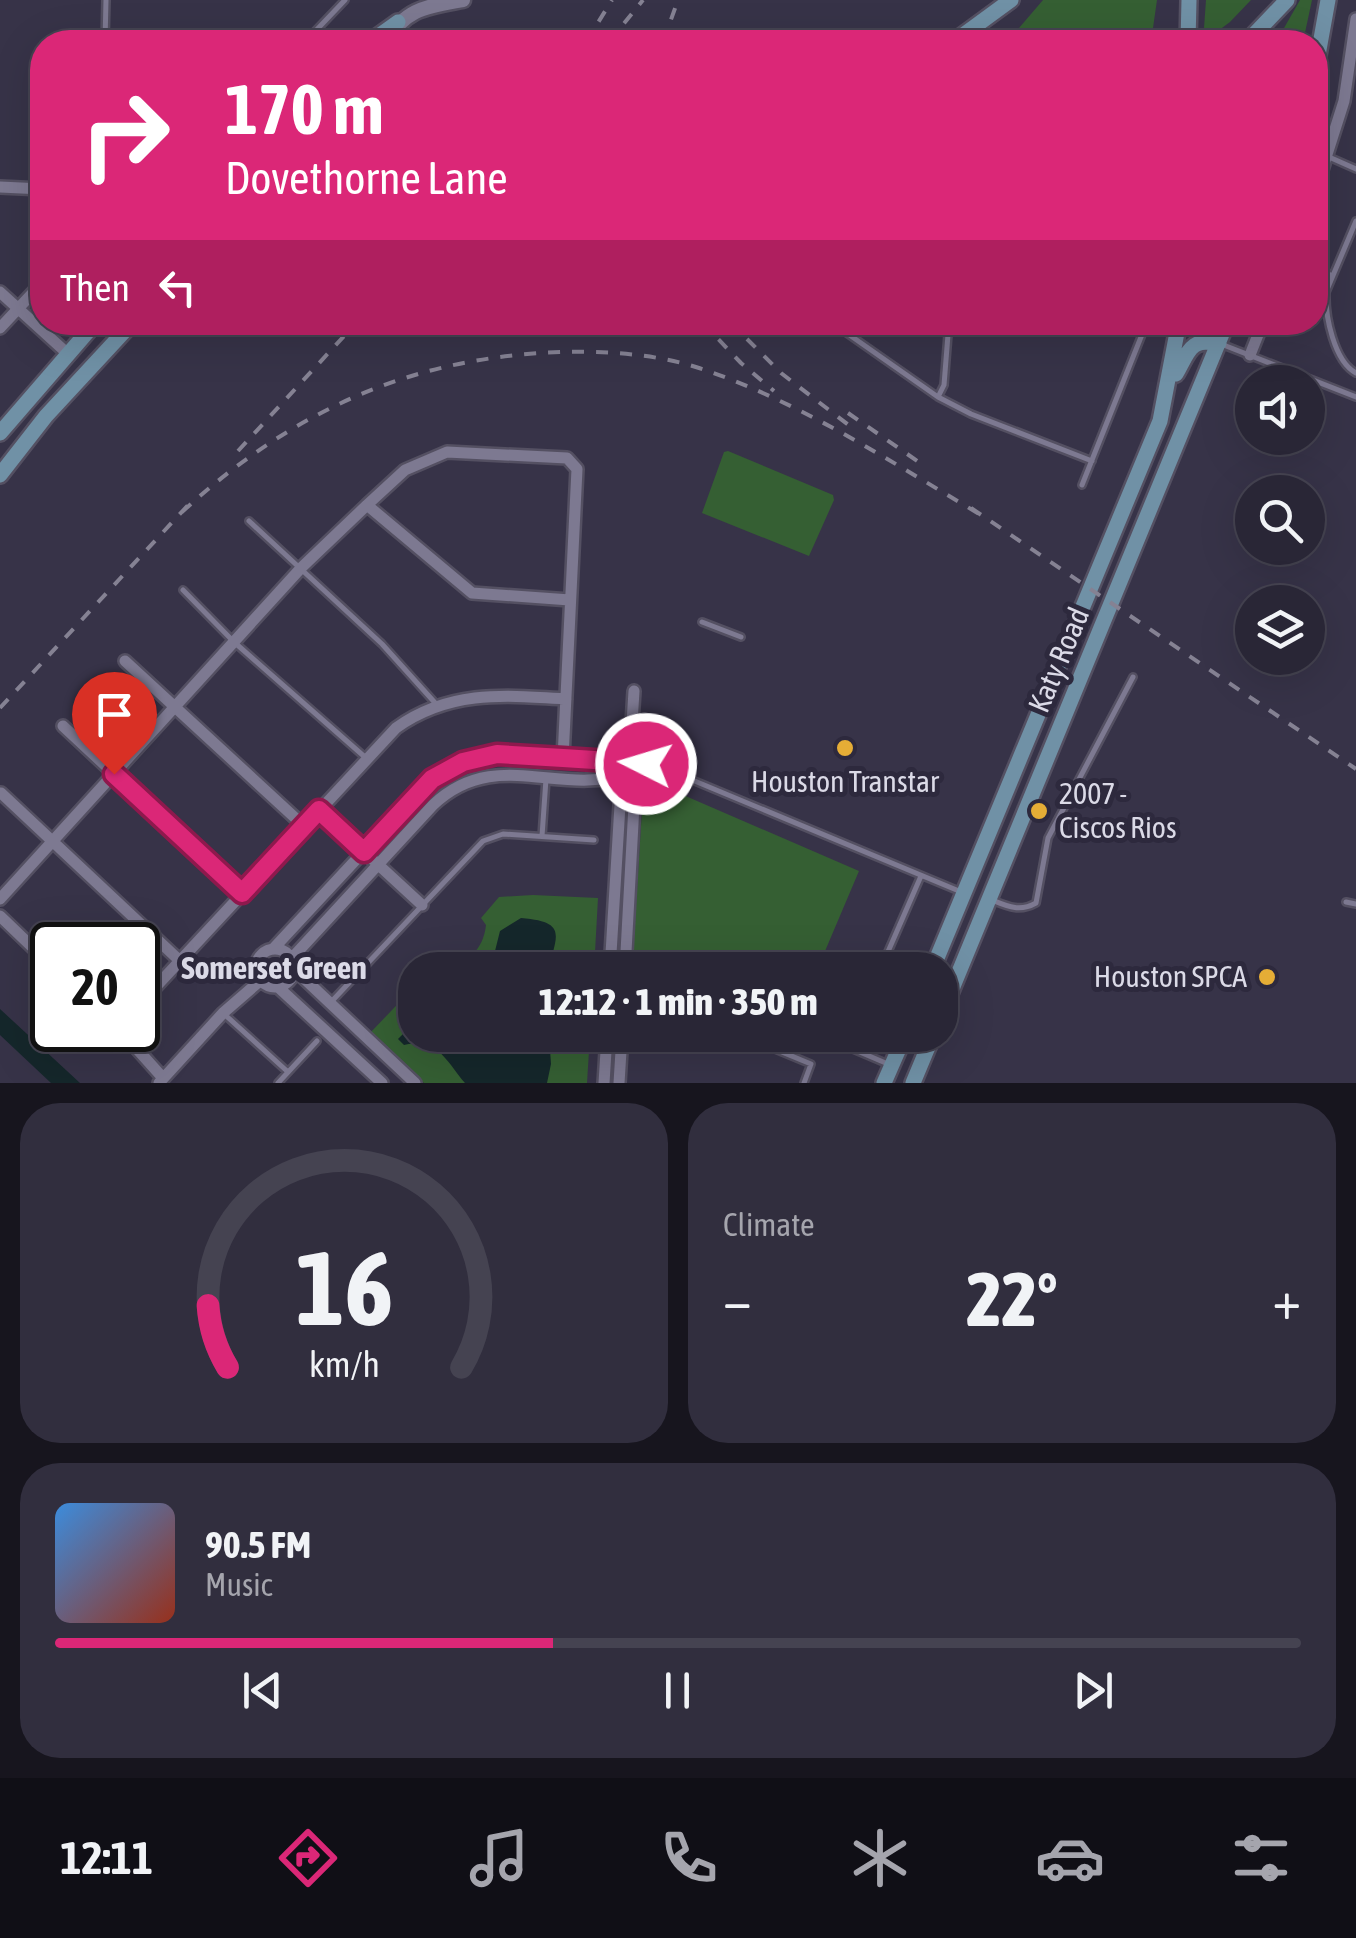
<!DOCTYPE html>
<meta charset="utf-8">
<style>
:root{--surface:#292636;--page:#312e3e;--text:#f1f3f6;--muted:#a5a5ad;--line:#454351;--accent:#db2777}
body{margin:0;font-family:"Asap Condensed",sans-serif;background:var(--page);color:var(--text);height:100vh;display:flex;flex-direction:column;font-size:38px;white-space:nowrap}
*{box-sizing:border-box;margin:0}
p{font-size:32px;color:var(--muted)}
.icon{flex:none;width:55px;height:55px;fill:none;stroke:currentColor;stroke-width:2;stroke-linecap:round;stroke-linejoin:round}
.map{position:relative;height:1083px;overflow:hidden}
.side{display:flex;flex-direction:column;gap:20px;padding:20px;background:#17151e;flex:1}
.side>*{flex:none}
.guide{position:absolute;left:30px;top:30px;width:1298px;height:305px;border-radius:40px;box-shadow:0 10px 40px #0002,0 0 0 2px var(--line);background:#db2777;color:#fff;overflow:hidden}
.controls{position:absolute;left:1235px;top:365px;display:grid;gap:20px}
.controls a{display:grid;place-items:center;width:90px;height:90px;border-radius:50%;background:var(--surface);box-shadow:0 10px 40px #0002,0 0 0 2px var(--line);font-size:50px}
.speed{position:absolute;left:30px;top:922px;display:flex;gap:20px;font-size:50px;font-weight:700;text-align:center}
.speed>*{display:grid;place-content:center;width:130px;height:130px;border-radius:50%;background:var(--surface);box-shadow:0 10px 40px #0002,0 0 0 2px var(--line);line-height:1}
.speed .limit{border:5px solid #111;border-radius:15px;background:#fff;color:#111}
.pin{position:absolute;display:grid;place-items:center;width:85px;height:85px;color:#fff;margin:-102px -42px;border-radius:50% 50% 50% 0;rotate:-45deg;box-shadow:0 0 10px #0007}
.pin .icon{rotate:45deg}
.me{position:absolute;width:110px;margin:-55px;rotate:275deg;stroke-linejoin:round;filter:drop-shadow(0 0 8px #0008)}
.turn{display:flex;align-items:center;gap:35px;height:210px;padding:0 30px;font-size:45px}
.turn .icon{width:130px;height:130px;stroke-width:2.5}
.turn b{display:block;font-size:70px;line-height:85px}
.then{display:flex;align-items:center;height:95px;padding:0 30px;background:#0003;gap:20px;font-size:38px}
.big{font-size:75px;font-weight:800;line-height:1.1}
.side .widget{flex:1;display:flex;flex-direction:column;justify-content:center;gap:15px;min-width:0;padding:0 35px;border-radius:40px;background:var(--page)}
.side .dial{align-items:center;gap:0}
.dial svg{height:260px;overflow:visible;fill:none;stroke:var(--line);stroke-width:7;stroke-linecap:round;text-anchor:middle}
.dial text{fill:var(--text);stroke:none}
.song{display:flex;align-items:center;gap:30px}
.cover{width:120px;height:120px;border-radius:15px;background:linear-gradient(135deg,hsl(210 70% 55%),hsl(10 70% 35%))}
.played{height:10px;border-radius:5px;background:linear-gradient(90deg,var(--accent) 40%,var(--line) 40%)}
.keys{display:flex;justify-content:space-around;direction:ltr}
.heat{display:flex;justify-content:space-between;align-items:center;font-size:55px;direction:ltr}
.side .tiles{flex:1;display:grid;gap:20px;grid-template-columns:1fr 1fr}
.widget:last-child{grid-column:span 2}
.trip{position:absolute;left:398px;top:952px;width:560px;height:100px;border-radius:40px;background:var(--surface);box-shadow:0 10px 40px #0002,0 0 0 2px var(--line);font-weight:800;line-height:100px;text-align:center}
.tab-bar{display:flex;height:160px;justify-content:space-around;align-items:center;background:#100f16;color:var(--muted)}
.tab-bar .icon{width:70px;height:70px}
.tab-bar .on{color:var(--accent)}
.tab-bar b{font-size:45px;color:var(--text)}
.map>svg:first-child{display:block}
.green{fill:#355f33}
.water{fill:#15272b}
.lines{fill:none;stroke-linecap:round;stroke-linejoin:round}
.service-casing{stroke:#545062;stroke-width:10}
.minor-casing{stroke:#545062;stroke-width:16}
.tertiary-casing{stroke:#545062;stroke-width:19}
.secondary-casing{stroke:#545062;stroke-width:20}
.service{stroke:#7d7991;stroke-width:5}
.minor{stroke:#7d7991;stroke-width:11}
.tertiary{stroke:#7d7991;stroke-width:14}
.secondary{stroke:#7091a6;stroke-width:15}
.rail{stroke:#858293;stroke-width:4;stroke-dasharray:12 12;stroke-linecap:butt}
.route-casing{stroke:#8e194d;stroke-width:25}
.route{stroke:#db2777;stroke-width:18}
.poi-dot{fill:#e5ad36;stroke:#2d293d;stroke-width:4}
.labels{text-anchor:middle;stroke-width:10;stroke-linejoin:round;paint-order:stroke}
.street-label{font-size:30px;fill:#dbdae7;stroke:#2d293d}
.poi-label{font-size:30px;fill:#dbdae7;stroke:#2d293d}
.neighbourhood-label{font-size:32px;font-weight:bold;fill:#dbdae7;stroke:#2d293d}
</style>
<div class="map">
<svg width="1356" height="1083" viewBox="0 0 1356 1083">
<rect width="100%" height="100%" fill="#373348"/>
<path class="green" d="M1043,0H1157L1151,42H1007Z
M1206,0H1251L1230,22L1203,42Z
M1300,0H1312L1303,42H1276Z
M728,451L833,495L834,500L809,556L702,513L724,452Z
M644,778L859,871L817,970H632Z
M533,895L598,898L594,970H430L438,961L446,968C468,961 483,951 486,925L481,918L499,897Z
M415,986V1035H590L587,1083H424L370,1033Z"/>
<path class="water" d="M521,918C571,922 554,938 549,970H479L495,951L500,931Z
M0,1009L80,1083H51L0,1035Z
M415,1022V1035H549L551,1064L547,1083H465C447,1062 437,1036 404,1045L398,1039Z"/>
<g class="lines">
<defs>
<path id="service" d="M105,42L106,0
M305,42L345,0
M1329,157L1356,169
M1356,221L1326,292C1325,316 1334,361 1356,373
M1315,267L1332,276
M831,322L938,397L971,414L1092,461
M1221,344L1356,397
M938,397L944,385L949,322
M1082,485L1147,322
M249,521L382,644L437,705
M183,590L234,642L366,758
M702,622L741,637
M632,771L646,764L661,767L959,891
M542,836L546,779
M992,900C1009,907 1020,912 1036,903L1048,838L1133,677
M1346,902L1356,904
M880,970L921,876
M332,1001L483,841L503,834L594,840
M223,1013L288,1072
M741,1035L811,1064L804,1083
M852,1035L848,1047L888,1064
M278,1083L317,1041"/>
<path id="minor" d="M0,187L42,189
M1315,192L1344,101L1356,19
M0,292L68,354
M0,328L42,283
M1250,355L1263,322
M125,661L304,826
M63,726L242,893
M563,758L577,469L567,458L447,452L405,470L367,505L472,593L570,600
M1,793L179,960
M319,810L422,905
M0,899L301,568L367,505
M0,916L52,966
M256 968a19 19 0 1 1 38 0a19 19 0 1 1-38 0Z
M273,949L418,793C461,751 499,754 554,757C582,759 605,759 629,772
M292,958L433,805C496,745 562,799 629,772
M295,970L415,1083
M610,970L620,805L628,776
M625,970L634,805L629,772L634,691
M278,987L382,1083
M138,1006L396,728C449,690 504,695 566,699
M120,1030L163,1078
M159,1083L223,1013L261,980
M604,1083L607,1035
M619,1083L622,1035"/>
<path id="tertiary" d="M385,42C407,8 425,7 463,0"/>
<path id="secondary" d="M370,42L398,22
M946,42L955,41L1011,0
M1188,42L1189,0
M1247,42L1287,0
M1315,72L1328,0
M1203,322L1219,343
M1176,374C1189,352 1189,338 1219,343
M0,433L96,322
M0,475L46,416L133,322
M932,970L1160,421L1179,322
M940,1018L1227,322
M884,1083L905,1035
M913,1083L933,1035"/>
</defs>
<use href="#service" class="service-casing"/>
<use href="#minor" class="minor-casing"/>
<use href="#tertiary" class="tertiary-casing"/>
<use href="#secondary" class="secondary-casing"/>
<use href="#service" class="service"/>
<use href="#minor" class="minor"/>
<use href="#tertiary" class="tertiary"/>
<use href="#secondary" class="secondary"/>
<path class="rail" d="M586,42L612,0
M609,42L643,0
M663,42L678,0
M702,322L741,363L774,391
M730,322L781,373L855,430
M848,413L926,467
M238,451L357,322
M971,508L1356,769
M182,512C292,411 413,356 564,352C608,351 656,354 699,368C799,401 891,462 981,515
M0,708L191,502"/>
</g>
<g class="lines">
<defs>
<path id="route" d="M114,774L242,893L319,810L364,852L432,779L463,762L497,754L563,758L610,761L629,772L646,764"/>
</defs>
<use href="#route" class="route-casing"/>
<use href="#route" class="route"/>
</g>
<g class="poi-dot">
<circle cx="845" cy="748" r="10"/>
<circle cx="1039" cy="811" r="10"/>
<circle cx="1267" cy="977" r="10"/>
</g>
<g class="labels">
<g class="street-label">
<text transform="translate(1059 660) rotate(-67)" y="10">Katy Road</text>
</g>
<g class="poi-label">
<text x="845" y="792">Houston Transtar</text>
<text x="1059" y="804" text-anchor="start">2007 -<tspan x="1059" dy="34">Ciscos Rios</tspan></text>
<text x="1247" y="987" text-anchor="end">Houston SPCA</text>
</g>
<g class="neighbourhood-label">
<text x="274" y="979">Somerset Green</text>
</g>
</g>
</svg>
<div class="controls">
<a><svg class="icon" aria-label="sound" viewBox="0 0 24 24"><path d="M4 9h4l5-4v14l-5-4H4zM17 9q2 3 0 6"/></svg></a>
<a><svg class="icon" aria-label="search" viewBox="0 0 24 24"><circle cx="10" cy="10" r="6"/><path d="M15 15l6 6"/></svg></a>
<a><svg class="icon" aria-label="layers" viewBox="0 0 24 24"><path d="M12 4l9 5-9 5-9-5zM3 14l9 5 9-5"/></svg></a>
</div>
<div class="speed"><div class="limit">20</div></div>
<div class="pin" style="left:114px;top:774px;background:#d93025"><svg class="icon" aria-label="arrive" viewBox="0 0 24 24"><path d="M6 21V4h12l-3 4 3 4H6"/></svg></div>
<svg class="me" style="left:646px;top:764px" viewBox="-20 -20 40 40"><circle r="17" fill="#db2777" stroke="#fff" stroke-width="3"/><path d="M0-11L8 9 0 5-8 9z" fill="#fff"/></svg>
<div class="trip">12:12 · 1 min · 350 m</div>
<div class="guide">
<div class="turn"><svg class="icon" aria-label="right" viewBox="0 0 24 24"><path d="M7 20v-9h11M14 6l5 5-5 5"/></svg><div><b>170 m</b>Dovethorne Lane</div></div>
<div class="then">Then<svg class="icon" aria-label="left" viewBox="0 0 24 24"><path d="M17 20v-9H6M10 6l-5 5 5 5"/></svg></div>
</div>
</div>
<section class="side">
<div class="tiles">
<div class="widget dial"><svg viewBox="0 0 100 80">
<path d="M14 69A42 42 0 1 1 86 69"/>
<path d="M14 69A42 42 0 0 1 8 50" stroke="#db2777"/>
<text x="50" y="56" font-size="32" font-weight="700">16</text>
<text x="50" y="72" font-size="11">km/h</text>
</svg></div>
<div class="widget"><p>Climate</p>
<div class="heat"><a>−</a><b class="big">22°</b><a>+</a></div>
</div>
<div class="widget">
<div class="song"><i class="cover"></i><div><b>90.5 FM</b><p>Music</p></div></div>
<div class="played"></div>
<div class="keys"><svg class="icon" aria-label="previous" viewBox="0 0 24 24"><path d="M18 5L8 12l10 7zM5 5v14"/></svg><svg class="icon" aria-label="pause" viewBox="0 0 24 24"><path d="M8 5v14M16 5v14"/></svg><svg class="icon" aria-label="next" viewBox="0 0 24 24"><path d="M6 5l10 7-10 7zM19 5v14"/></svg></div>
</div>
</div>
</section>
<nav class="tab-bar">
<b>12:11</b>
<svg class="icon on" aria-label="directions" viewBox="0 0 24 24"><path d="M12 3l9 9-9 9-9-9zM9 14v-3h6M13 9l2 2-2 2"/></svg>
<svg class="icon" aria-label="music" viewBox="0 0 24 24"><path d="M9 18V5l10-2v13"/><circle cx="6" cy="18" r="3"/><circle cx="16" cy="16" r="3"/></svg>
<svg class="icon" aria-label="phone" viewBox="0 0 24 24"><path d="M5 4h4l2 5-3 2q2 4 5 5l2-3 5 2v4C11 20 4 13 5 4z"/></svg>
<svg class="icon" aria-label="climate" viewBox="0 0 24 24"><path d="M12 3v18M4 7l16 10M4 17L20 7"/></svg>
<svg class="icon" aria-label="car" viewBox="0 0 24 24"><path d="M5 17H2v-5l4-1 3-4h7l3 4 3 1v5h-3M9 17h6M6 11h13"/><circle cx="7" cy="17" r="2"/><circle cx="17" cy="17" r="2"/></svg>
<svg class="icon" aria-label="filters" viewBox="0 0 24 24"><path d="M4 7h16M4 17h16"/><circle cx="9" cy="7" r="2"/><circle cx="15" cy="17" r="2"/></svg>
</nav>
